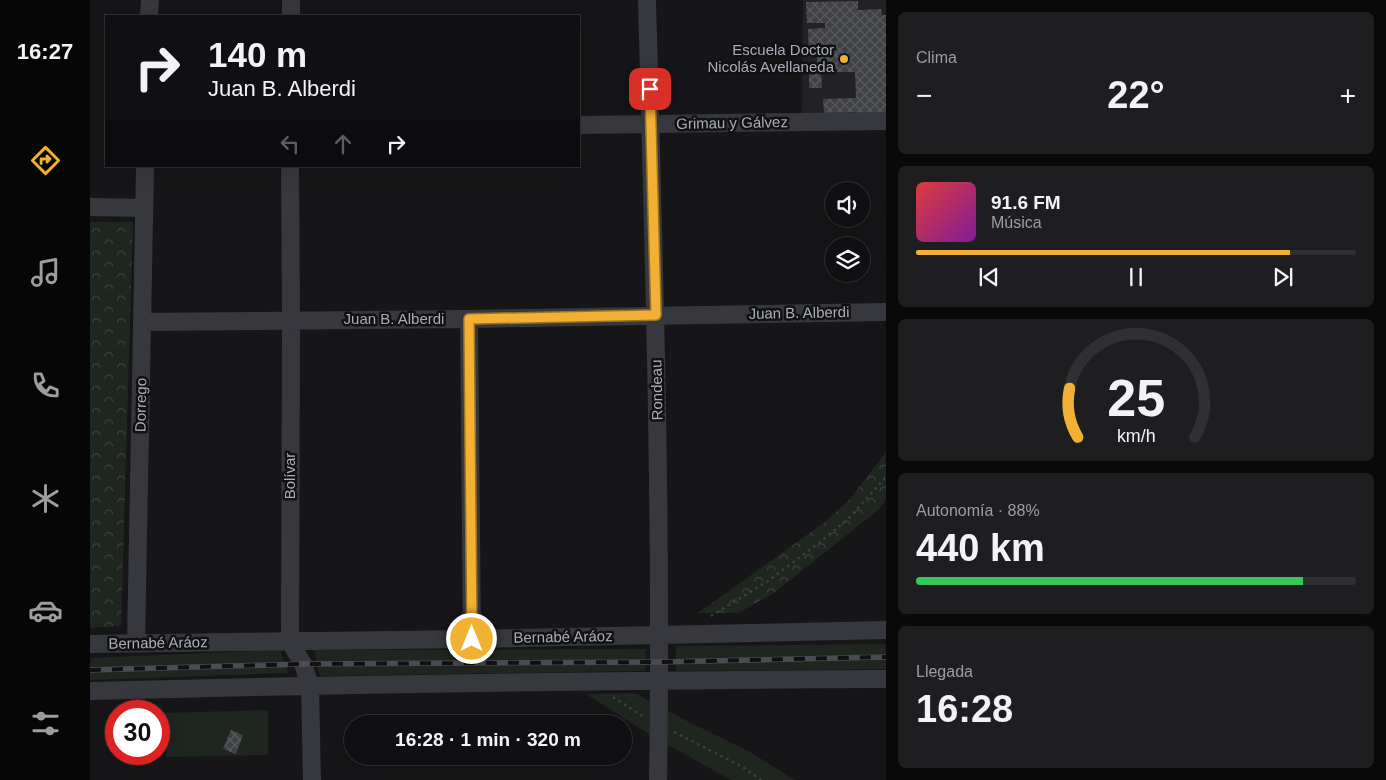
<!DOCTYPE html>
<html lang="es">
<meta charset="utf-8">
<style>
:root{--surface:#101012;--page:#1e1e20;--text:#f1f3f6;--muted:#9c9d9f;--line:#303032;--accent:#f2b134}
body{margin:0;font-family:Helvetica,sans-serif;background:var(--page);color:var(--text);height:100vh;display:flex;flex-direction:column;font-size:19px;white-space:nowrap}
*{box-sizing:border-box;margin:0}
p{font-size:16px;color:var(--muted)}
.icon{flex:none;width:28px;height:28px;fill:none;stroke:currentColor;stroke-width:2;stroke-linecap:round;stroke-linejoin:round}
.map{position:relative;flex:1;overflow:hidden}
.details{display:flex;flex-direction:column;gap:12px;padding:12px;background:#09090a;width:500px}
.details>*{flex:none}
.top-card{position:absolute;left:15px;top:15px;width:475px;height:152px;border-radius:0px;box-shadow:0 5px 20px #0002,0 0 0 1px var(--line);background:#101012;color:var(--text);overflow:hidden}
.fabs{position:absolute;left:735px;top:182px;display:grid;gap:10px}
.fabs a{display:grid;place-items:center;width:45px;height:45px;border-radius:50%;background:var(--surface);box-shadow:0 5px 20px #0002,0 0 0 1px var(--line);font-size:25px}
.speed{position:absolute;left:15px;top:700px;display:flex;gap:10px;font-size:25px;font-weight:700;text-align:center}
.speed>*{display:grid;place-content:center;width:65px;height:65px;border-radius:50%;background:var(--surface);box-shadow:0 5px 20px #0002,0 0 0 1px var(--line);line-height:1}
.speed .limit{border:8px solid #d22;background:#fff;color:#111}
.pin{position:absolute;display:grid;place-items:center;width:42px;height:42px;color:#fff;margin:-21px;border-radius:10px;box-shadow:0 2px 8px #0006}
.me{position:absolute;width:55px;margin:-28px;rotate:0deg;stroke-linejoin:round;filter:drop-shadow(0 0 4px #0008)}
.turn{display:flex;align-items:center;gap:18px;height:105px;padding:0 20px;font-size:22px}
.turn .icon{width:65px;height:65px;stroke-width:2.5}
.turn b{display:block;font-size:35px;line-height:42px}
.lanes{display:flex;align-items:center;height:48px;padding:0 20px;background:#0003;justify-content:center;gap:25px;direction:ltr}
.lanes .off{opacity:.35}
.big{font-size:38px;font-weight:700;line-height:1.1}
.details .tile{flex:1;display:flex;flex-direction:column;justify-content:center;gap:8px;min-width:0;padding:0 18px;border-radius:8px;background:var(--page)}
.details .dial{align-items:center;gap:0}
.dial svg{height:130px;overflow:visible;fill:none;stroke:var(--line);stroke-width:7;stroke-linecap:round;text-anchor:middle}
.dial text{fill:var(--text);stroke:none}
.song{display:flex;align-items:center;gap:15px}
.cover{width:60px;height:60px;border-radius:8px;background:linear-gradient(135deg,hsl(0 70% 55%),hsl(290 70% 35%))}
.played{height:5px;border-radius:2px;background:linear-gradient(90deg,var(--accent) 85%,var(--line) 85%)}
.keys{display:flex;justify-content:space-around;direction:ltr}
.heat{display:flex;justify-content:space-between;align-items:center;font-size:28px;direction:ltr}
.charge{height:8px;border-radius:4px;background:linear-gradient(90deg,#34c759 88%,var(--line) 0)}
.trip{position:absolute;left:254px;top:715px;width:288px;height:50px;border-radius:25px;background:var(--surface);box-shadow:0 5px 20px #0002,0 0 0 1px var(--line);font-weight:700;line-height:50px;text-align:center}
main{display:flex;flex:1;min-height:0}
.tab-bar{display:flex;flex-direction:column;width:90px;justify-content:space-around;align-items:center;background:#060607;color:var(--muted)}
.tab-bar .icon{width:35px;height:35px}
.tab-bar .on{color:var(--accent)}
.tab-bar b{font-size:22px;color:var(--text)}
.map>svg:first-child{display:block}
.built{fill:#222225}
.grass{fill:#1e261f}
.forest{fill:url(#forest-crowns)}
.building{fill:url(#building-cross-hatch)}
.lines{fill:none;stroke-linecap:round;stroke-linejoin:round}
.path{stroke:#3d3f44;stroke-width:2.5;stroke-dasharray:2.5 4;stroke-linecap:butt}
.minor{stroke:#37383d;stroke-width:18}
.rail-casing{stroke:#4a4c52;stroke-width:5.5}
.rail{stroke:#111113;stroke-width:4;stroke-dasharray:11;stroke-linecap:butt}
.route-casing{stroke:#9d7322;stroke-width:12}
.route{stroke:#f2b134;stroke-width:9}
.poi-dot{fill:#f2b134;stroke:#111113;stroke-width:2}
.labels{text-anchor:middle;stroke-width:5;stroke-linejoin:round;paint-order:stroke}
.poi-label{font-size:15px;fill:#a8adb8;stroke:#111113;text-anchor:end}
.street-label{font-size:15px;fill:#a8adb8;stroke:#111113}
</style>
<main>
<nav class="tab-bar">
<b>16:27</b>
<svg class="icon on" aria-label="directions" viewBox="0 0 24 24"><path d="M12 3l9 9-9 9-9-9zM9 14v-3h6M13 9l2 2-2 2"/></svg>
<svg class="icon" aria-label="music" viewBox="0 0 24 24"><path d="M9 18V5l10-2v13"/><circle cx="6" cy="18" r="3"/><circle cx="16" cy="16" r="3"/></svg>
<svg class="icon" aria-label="phone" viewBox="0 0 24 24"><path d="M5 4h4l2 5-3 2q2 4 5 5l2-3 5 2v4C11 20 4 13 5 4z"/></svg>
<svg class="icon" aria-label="climate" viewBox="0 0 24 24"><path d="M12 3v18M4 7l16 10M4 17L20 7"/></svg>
<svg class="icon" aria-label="car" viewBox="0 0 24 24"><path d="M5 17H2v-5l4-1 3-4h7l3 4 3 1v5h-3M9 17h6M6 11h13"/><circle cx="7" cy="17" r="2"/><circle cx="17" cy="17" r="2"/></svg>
<svg class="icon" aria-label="filters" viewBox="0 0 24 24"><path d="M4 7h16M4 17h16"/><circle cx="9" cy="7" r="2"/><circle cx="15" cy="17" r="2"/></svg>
</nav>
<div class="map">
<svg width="796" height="780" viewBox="0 0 796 780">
<defs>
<pattern id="forest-crowns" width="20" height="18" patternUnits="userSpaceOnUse" patternTransform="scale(1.25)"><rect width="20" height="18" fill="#1e261f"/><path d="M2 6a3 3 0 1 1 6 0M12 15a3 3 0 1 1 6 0" fill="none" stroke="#3c433d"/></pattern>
<pattern id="building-cross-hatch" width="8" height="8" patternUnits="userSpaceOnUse" patternTransform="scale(1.25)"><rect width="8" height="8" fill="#404145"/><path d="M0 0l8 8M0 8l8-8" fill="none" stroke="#595a5e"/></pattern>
</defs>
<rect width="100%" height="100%" fill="#161618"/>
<path class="built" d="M713,0H796V118L712,120Z"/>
<path class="grass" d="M796,644V669L586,671V646Z
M556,649L555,671L230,676L224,650Z
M190,650L198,673L0,680V658Z
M545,693L593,719L660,752L705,780H641L560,735L496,694Z
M178,710V755L76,757L74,713Z"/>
<path class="forest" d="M0,222H43L31,626L0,628Z
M796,452V500L788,510L684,593L648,613H608L735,522L760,499Z"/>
<path class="building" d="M768,1V10L791,9L792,15H796V115L767,116V112L734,113L733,99L766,98L765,72H731L732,88H719V72H727V56L719,57L718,29L735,28V23H717L716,2Z
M141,730L153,735L146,754L133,749Z"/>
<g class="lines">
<path class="path" d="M621,616L678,581L729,543L758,519L796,477
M523,697L552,716
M584,732L651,766L671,780"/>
<path class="minor" d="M557,0C564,260 572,520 568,780
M59,16L60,0
M201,16V0
M489,125L796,121
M200,166L201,320L200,642L213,664L220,685L222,780
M0,207L54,208
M379,319L382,639
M53,322L379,319L796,312
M46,643L55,166
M0,644L382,639L796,630
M0,691C265,684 531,680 796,679"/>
<defs>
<path id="rail" d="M0,670L213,664L569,662L796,657"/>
</defs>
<use href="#rail" class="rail-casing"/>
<use href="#rail" class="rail"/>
</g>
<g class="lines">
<defs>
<path id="route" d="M382,639L379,319L566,315L560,89"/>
</defs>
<use href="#route" class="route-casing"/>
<use href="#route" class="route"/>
</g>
<circle class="poi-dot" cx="754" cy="59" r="5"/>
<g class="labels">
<g class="poi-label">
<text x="744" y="55">Escuela Doctor<tspan x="744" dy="17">Nicolás Avellaneda</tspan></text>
</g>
<g class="street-label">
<text transform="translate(642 123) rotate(-1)" y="5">Grimau y Gálvez</text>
<text transform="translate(709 313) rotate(-1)" y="5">Juan B. Alberdi</text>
<text x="304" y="324">Juan B. Alberdi</text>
<text transform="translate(567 390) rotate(-91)" y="5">Rondeau</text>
<text transform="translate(51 405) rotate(-89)" y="5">Dorrego</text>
<text transform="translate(200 476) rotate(-90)" y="5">Bolívar</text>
<text transform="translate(473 637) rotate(-1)" y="5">Bernabé Aráoz</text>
<text transform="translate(68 643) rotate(-1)" y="5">Bernabé Aráoz</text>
</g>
</g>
</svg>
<div class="fabs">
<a><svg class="icon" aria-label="sound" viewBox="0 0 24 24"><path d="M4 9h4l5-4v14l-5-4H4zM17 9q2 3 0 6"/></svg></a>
<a><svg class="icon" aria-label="layers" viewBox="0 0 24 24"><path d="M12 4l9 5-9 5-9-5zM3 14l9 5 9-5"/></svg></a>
</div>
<div class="speed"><div class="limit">30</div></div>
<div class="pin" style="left:560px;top:89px;background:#d93025"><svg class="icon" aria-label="arrive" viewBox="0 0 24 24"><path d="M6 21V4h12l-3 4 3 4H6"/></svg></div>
<svg class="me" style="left:382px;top:639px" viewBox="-20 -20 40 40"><circle r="17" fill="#f2b134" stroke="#fff" stroke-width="3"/><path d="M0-11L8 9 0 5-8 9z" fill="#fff"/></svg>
<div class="trip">16:28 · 1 min · 320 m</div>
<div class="top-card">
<div class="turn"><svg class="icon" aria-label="right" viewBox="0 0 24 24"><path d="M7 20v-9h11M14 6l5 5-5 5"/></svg><div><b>140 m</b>Juan B. Alberdi</div></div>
<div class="lanes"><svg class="icon off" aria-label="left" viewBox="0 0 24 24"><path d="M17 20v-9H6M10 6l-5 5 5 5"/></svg><svg class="icon off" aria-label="ahead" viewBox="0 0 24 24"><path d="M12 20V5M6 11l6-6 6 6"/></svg><svg class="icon" aria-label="right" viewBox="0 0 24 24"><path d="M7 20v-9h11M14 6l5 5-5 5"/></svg></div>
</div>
</div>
<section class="details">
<div class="tile"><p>Clima</p>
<div class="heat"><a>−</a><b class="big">22°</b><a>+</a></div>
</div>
<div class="tile">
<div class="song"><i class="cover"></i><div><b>91.6 FM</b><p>Música</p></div></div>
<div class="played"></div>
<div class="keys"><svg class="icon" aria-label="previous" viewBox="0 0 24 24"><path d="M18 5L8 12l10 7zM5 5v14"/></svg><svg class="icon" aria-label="pause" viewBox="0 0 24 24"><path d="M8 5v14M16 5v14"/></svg><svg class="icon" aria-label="next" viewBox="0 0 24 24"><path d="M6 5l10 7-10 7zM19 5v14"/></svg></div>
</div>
<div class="tile dial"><svg viewBox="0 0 100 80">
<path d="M14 69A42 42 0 1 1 86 69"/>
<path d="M14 69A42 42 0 0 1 9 39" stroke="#f2b134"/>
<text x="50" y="56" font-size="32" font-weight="700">25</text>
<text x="50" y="72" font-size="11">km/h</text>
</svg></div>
<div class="tile"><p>Autonomía · 88%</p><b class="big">440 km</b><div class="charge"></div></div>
<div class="tile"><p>Llegada</p><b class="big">16:28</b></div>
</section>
</main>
